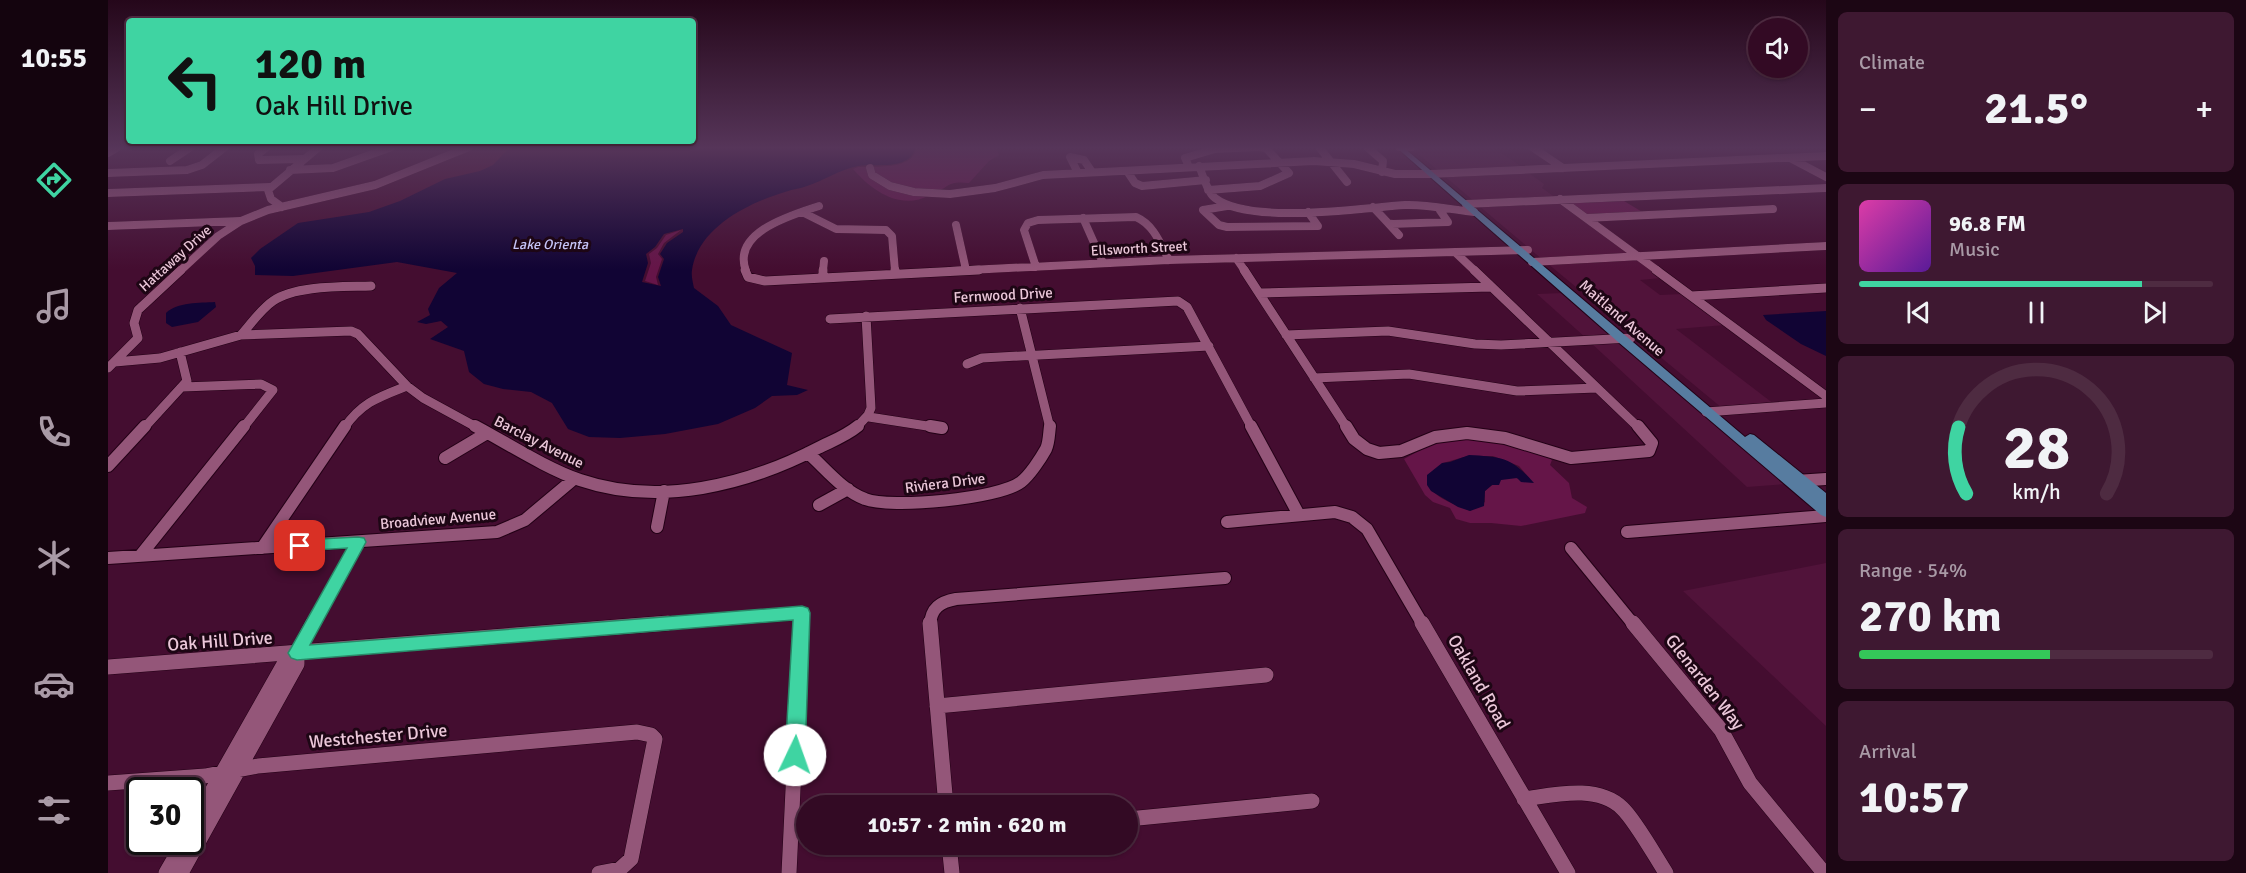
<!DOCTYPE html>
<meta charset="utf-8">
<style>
:root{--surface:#330a24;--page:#3e1831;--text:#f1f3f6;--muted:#a99aa6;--line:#4e2b41;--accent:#3fd4a2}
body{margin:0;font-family:Signika,sans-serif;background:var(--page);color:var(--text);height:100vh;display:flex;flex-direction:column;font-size:22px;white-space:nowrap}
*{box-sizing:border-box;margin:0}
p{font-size:20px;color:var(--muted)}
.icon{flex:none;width:33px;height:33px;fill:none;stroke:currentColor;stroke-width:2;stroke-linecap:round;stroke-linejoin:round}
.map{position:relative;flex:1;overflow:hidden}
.sheet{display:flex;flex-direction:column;gap:12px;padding:12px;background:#1c0614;width:420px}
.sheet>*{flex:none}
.guide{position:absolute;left:18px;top:18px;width:570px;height:126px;border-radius:6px;box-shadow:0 2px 4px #0004,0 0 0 2px var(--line);background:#3fd4a2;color:#111;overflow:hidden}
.controls{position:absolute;left:1640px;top:18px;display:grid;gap:12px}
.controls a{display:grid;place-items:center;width:60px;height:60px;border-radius:50%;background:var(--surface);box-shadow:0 2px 4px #0004,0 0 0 2px var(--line);font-size:30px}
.speed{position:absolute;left:18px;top:777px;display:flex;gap:12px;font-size:30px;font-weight:700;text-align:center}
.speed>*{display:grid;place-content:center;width:78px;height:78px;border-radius:50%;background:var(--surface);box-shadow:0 2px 4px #0004,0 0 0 2px var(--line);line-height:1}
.speed .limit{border:3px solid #111;border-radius:9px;background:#fff;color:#111}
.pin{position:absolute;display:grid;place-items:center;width:51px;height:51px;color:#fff;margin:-26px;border-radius:12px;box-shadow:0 3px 9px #0006}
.me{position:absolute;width:66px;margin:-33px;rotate:3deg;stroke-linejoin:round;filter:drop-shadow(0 0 4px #0008)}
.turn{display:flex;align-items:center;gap:21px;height:126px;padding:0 30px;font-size:27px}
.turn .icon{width:78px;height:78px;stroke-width:2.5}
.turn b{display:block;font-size:42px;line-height:51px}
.big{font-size:45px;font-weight:800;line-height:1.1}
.sheet .tile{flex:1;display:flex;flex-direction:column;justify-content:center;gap:9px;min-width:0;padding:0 21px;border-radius:9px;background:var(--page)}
.sheet .dial{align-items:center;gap:0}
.dial svg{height:156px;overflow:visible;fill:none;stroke:var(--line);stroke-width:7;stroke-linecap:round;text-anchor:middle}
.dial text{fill:var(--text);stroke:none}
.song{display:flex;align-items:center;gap:18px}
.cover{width:72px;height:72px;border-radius:9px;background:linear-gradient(135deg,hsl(320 70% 55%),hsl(270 70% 35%))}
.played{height:6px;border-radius:3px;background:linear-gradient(90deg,var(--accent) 80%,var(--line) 80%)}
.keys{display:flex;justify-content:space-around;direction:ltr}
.heat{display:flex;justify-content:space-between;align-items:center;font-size:33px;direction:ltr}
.charge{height:9px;border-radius:4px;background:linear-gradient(90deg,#34c759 54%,var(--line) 0)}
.trip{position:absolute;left:688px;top:795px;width:342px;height:60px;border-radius:30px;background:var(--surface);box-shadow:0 2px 4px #0004,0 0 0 2px var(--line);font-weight:800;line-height:60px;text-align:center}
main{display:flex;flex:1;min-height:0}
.dock{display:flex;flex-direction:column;width:108px;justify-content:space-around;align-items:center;background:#14040e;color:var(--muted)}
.dock .icon{width:42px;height:42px}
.dock .selected{color:var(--accent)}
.dock b{font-size:27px;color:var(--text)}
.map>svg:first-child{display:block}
.built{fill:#51133a}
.green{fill:#651548;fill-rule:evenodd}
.water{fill:#110434;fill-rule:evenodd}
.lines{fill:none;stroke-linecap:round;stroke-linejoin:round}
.minor-far3-casing{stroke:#230016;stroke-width:8}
.minor-far2-casing{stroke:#230016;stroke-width:10}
.minor-far1-casing{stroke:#230016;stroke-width:14}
.minor-casing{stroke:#230016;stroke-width:16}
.major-casing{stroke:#230016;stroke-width:2}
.minor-far3{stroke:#945679;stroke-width:8}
.minor-far2{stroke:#945679;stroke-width:9}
.minor-far1{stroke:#945679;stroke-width:12}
.minor{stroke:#945679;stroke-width:15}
.major{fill:#577ca0;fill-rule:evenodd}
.route{fill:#3fd4a2;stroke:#298a69;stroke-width:1.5}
.labels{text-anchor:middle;stroke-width:6;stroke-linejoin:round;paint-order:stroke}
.far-water-label{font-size:14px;font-style:italic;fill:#c6c5f8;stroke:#1d0614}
.far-street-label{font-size:14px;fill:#ebc7d9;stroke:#1d0614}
.street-label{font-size:15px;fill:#ebc7d9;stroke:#1d0614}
.near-street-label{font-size:18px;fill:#ebc7d9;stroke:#1d0614}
</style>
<main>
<nav class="dock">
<b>10:55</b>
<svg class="icon selected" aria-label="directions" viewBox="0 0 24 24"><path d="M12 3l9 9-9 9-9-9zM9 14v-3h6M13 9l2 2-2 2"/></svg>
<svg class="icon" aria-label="music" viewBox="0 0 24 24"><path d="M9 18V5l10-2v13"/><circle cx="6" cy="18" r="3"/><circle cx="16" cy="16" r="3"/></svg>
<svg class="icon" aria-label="phone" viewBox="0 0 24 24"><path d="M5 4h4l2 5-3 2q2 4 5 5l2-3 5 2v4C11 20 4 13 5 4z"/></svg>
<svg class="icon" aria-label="climate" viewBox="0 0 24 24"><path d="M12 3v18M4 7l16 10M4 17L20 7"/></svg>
<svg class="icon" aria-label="car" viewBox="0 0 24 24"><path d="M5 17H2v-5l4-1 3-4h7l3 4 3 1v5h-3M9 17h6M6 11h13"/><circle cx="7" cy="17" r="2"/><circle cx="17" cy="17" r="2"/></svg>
<svg class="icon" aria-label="filters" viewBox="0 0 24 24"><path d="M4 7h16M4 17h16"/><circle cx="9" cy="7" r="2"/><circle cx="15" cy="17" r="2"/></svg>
</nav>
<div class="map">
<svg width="1718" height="873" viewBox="0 0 1718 873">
<rect width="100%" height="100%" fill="#440d30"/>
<path class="built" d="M1385,147L1415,168L1332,172L1303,148Z
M1418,171L1436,184L1434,188L1448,198L1367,202L1334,174Z
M1451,201L1523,255L1435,260L1370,205Z
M1527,258L1553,278L1532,280L1552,295L1575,294L1617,325L1568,329L1666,404L1614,408L1439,263Z
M1455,293L1506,337L1478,338L1429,294Z
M1511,341L1678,484L1639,487L1483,343Z
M1718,563V726L1575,591Z"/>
<path class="green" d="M888,147L891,155L881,161L861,183C837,180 840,190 826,192C811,194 779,182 766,175L764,167C779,166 803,167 808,150Z
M750,167H759L761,176L822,195C793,211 764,191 745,169Z
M1511,198L1536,213L1477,215L1459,201Z
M573,230L556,243L550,254L554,259L548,277L550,285L537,281L543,263L541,254L549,248L558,235Z
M1368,438L1384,440L1437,455L1444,460L1442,465L1461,483L1464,498L1479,507L1477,513L1413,526L1383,523H1362L1348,519L1342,508L1325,502L1317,495L1296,459L1327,442ZM1385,456L1411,466L1422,479C1415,480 1414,480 1408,478C1397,474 1384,485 1377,491V502L1362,511C1345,503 1319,497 1319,476L1335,463L1356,457Z"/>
<path class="water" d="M402,147H810L807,149C800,171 768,163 750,166C733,169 715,181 699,186C692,189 684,189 677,192C640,203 590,228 584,270C583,276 585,283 586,288L610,306L623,325L684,353L679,385L700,390L689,395L664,396L647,408L610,424L557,434L512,438L481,437L460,429L444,403L423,392L395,389L376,384L361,372L356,351L322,339L340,327L333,321L318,324L309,322L322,315L320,309L331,288L349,273L289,262L185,276L147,275V266L143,258L152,249L190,223L261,212L292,201L337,179L372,171L385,165ZM575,229V232L559,243L552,254L556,259L550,277L553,286L534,282L540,263L538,254L547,247L556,234Z
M107,302L108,307L90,322L64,327L58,323V313C69,302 92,303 107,302Z
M1718,311V356L1693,344L1658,320L1655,315Z
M1361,455C1394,457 1403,457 1426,483L1413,482L1409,478L1393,480L1391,485H1384L1377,491L1376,506L1362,511L1350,507L1323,491L1319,485V475L1334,463L1342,462Z"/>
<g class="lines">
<defs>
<path id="minor-far3" d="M159,147L150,154L151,160L194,159
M1211,147L1239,182
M1259,147L1275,161L1274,172
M1291,147H1304
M1424,147L1455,168
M0,153L10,147
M1682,158L1718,177
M62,161L83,147
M1091,166C1095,175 1099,192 1107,198C1142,225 1253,208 1297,205C1320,204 1344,210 1366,212
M1081,167L1077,158L1107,149L1151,147L1158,148L1181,173L1152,186L1100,190
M762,168L764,175L782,186L806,192L842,194L887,188L935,175L1206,161L1246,164L1287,174H1322L1718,156
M182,170L225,168L284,147
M1019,171L1027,183L1034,186L1098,180
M0,173L79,170L94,165L117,147
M970,173L962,157L976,160L984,172
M0,193L162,187
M1452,199L1550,271
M1358,204L1718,188
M1119,206L1095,210L1111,225L1119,227L1210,226L1200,212
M174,207L163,199L160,190L211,147
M1265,207L1280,223L1284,224L1340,222L1331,209
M694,212L728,229L778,230L784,236L787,271
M975,218L995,263
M1478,218L1665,209
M1280,223L1291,235
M848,225L858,270
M0,226L132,221
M1348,253L1367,271
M1128,258L1137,271
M1424,262L1718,246
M928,267L916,230L920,223L930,220L1028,217C1046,225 1052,243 1061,260
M72,271L110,236L133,221L160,210L267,185L361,147
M638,271C623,232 684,215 711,206
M715,271L716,261
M842,271L1061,260L1420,250"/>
<path id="minor-far2" d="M637,270L640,277L657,281L871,270
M787,270V274
M1136,270L1239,428
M1366,270L1531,428
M1548,270L1718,396
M715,278V270
M1151,293L1383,287
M1583,296L1718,288
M912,308L942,428
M722,319L1070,301L1079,307L1144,428
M133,335C143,324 153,309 165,301C188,285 236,287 263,286
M1178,335L1280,331L1367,344L1393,345L1523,338
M7,362L52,358L133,335L243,331L250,334L299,386L315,398L370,428
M859,364L874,358L1101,346
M0,368L30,338L26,323L30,310L73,270
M1206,378L1301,374L1409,391L1489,388
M75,387L153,384L165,390L135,428
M1598,412L1718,403
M761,417L832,428
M36,428L79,381L72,352
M236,428C254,402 271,397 299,386
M748,428L760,415L763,408L758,316"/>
<path id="minor-far1" d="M367,426C399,443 439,469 472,480C551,507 639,485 710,448C724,441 738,436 750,426
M822,426L834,428
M1143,426L1191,515
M1238,426L1246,439L1259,449L1271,453L1293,451L1327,437L1359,433L1397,438L1463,458L1541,451L1544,443L1530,426
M700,453C717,468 735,491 757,499C782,509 891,499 913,482C922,475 933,458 938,449C941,443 941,433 942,426
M337,458L379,433
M0,466L37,426
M1688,481L1718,479
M711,505L740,489
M1119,522L1227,512L1244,517L1259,529L1315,625
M549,527L556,491
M1519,532L1718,516
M154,548L237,426
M1463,548L1526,625
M32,556L136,426
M0,558L389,532L417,520L467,478
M204,625L250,542
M540,625L694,613L693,625
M822,625C823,608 832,602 848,599L1117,578"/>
<path id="minor" d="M822,623L838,806
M1314,623L1460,873
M1525,623L1613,730L1642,783L1716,873
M0,667L560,623
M829,706L1158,675
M0,783L97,776L150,766L529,732L543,735L547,739L523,859L512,869L491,873
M1416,799C1446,795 1489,784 1514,808C1527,820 1547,856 1558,873
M1020,819L1204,801
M82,830L175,666L189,653L205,623
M841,844L844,873
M58,873L76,842
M73,873L189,664V653
M681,873L693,623"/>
<path id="major" d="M1288,147H1295L1637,437L1642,434L1646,435L1718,493V517L1713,515L1509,341Z"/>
</defs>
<use href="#minor-far3" class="minor-far3-casing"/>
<use href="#minor-far2" class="minor-far2-casing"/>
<use href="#minor-far1" class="minor-far1-casing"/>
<use href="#minor" class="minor-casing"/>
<use href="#major" class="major-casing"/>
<use href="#minor-far3" class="minor-far3"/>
<use href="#minor-far2" class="minor-far2"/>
<use href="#minor-far1" class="minor-far1"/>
<use href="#minor" class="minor"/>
<use href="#major" class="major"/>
</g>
<linearGradient id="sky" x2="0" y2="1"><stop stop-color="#25071a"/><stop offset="0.55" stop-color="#563559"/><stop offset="1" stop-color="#563559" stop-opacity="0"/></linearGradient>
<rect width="1718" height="269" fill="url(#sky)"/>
<path class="route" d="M250,537L256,538L258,542L202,645L694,606L700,608L702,613L697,755L694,761L687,763L680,761L677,755L685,620L189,660L183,658L180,653L183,648L239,548L192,551L187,550L184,546L187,542L192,540Z"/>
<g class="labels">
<g class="far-water-label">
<text x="442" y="249">Lake Orienta</text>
</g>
<g class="far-street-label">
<text transform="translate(1031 248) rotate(-3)" y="5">Ellsworth Street</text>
<text transform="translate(67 258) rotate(-42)" y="5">Hattaway Drive</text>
</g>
<g class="street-label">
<text transform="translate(895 295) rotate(-3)" y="5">Fernwood Drive</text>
<text transform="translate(1514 318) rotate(41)" y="5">Maitland Avenue</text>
<text transform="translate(431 442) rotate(27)" y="5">Barclay Avenue</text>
<text transform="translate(837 483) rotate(-7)" y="5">Riviera Drive</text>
<text transform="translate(330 519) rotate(-5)" y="5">Broadview Avenue</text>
</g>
<g class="near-street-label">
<text transform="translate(112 641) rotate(-4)" y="6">Oak Hill Drive</text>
<text transform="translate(1371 682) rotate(60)" y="6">Oakland Road</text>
<text transform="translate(1597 682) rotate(52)" y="6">Glenarden Way</text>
<text transform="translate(270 736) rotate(-5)" y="6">Westchester Drive</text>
</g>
</g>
</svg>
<div class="controls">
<a><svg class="icon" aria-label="sound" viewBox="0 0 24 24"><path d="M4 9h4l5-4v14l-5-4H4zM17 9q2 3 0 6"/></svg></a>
</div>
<div class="speed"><div class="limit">30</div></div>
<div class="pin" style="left:192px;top:546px;background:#d93025"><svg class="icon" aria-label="arrive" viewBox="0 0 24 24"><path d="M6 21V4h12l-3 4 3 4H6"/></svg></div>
<svg class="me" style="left:687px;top:755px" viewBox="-20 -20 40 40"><circle r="19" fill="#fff"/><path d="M0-13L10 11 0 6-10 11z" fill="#3fd4a2"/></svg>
<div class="trip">10:57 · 2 min · 620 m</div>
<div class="guide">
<div class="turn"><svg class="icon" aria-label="left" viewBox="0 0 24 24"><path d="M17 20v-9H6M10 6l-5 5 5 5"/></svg><div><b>120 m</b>Oak Hill Drive</div></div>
</div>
</div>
<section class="sheet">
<div class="tile"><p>Climate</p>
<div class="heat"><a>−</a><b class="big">21.5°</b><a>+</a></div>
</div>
<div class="tile">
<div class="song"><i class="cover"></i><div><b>96.8 FM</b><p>Music</p></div></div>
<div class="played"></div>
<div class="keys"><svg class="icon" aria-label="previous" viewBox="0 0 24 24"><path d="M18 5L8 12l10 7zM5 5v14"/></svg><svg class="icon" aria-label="pause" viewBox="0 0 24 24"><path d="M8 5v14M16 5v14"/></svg><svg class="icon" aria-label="next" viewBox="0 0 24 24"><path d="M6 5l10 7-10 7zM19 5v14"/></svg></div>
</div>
<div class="tile dial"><svg viewBox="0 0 100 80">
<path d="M14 69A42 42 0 1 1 86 69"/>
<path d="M14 69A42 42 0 0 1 10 35" stroke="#3fd4a2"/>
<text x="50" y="56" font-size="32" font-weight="700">28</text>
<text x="50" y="72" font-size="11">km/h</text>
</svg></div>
<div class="tile"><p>Range · 54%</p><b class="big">270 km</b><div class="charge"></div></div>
<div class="tile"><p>Arrival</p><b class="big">10:57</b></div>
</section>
</main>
